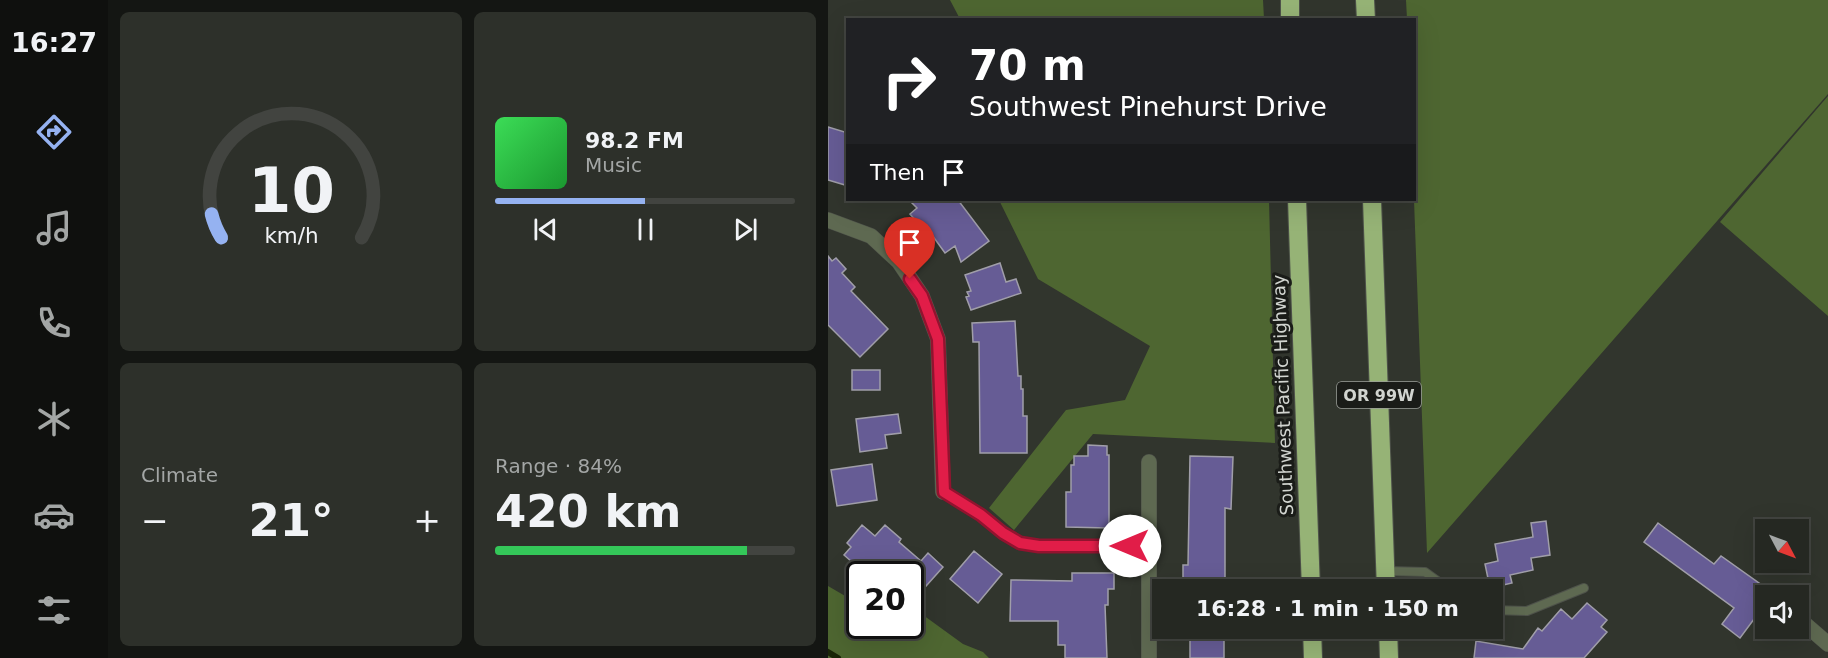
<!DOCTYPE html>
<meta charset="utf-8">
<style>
:root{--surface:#252822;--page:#2d302a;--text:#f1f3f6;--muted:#a3a6a5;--line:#424440;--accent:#95b2f1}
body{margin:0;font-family:"DejaVu Sans",sans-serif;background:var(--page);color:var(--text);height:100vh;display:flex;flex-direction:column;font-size:22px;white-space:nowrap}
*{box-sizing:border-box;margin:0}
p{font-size:20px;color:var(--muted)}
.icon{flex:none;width:33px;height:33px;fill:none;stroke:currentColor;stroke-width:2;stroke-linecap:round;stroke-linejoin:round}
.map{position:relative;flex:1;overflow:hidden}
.side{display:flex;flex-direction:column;gap:12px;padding:12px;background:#141613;width:720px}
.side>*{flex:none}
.top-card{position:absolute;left:18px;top:18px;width:570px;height:183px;border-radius:0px;box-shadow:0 6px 24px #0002,0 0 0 2px var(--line);background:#202124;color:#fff;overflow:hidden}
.needle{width:39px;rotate:131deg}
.fabs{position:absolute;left:927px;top:519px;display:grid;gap:12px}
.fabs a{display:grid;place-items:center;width:54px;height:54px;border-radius:0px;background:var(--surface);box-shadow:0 6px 24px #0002,0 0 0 2px var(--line);font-size:30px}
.speed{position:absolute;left:18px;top:561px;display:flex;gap:12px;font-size:30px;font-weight:700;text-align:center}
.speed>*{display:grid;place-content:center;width:78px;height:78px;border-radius:50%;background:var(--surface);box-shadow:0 6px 24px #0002,0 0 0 2px var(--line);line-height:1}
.speed .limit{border:3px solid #111;border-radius:9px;background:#fff;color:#111}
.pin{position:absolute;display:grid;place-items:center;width:51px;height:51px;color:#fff;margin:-62px -26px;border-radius:50% 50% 50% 0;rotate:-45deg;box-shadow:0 0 6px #0007}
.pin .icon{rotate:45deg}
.me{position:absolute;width:66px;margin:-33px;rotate:270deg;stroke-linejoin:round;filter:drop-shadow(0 0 4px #0008)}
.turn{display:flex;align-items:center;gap:21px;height:126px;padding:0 24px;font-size:27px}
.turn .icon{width:78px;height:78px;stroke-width:2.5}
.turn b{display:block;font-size:42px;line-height:51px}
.then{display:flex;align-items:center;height:57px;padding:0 24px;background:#0003;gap:12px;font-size:22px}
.big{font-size:45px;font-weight:700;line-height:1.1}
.side .widget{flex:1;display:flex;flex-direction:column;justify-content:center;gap:9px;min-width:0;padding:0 21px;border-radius:9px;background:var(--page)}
.side .dial{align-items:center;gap:0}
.dial svg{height:156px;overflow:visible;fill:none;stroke:var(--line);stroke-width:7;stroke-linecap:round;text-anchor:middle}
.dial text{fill:var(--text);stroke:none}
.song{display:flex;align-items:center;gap:18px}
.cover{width:72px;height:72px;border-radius:9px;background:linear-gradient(135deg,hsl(130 70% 55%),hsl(130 70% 35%))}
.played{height:6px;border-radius:3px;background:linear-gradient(90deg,var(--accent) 50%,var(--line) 50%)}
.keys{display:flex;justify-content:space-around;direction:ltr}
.heat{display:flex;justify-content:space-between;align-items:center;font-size:33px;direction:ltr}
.charge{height:9px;border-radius:4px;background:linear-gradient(90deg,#34c759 84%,var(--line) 0)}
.side .tiles{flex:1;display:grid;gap:12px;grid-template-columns:repeat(2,1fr)}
.trip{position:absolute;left:324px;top:579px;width:351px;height:60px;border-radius:0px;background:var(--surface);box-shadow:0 6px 24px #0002,0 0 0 2px var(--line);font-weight:700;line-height:60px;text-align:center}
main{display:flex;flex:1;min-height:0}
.tabs{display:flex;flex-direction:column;width:108px;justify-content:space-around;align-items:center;background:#0f100e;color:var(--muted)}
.tabs .icon{width:42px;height:42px}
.tabs .active{color:var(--accent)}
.tabs b{font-size:27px;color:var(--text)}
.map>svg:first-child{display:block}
.green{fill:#4e6631}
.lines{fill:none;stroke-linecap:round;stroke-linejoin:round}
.stream{stroke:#192507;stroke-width:6}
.building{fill:#665c95;stroke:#a09ea9;stroke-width:1.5}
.lane-casing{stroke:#4e524a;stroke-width:10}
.street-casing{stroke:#4e524a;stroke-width:16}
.highway-casing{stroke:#4e524a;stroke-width:20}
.lane{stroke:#5e6951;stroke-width:8}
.street{stroke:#5e6951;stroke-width:15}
.highway{stroke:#96b376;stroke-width:18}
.route-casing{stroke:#92132f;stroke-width:15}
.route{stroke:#e11d48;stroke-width:10}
.labels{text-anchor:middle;stroke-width:6;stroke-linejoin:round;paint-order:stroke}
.shield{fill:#1a1c18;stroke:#9b9e99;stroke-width:1.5}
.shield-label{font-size:16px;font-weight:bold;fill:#d2d5d0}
.street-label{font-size:18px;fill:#d2d5d0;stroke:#1a1c18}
</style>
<main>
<nav class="tabs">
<b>16:27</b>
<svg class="icon active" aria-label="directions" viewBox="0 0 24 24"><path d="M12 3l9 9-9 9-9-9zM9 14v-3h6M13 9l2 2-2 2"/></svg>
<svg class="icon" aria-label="music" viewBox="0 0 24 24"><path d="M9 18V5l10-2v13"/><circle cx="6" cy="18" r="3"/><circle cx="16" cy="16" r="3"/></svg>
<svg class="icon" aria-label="phone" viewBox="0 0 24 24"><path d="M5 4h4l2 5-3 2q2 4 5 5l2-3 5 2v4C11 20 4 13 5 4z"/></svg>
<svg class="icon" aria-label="climate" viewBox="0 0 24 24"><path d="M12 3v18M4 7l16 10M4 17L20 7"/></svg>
<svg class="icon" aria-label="car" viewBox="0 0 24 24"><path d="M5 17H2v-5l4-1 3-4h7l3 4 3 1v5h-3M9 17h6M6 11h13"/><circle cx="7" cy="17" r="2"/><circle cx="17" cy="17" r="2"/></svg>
<svg class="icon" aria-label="filters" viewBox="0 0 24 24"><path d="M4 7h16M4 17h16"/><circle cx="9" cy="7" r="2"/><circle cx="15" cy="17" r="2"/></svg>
</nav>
<section class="side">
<div class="tiles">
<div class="widget dial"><svg viewBox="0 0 100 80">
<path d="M14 69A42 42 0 1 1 86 69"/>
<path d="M14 69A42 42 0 0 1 9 57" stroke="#95b2f1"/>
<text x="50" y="56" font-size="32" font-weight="700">10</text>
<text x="50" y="72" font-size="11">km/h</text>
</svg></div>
<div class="widget">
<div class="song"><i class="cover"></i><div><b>98.2 FM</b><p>Music</p></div></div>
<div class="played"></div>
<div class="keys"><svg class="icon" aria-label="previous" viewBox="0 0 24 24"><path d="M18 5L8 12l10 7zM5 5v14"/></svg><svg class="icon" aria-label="pause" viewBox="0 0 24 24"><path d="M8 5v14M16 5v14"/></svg><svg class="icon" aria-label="next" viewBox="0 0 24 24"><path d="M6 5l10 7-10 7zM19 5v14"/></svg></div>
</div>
<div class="widget"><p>Climate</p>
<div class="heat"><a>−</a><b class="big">21°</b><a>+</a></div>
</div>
<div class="widget"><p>Range · 84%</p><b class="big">420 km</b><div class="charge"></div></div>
</div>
</section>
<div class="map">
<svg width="1000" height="658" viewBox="0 0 1000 658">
<rect width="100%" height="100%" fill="#31352d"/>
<path class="green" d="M122,0H435L436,19H132Z
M578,0H1000V94L599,553L586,200V20L579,19Z
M1000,96V316L892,222Z
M171,200H441L447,443L265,434L186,530L161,508L238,410L297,400L322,346L210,279Z
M0,586L31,604L32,626H64L66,629L69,626H82L84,607L135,644L155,652L161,658H0Z"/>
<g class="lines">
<path class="stream" d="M0,652L10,658"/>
</g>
<path class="building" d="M0,127L20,133V176L17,185L0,180Z
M81,200H130L161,241L133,262L127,246L117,253L96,224L93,227L82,214L89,208Z
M0,256L4,261L8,258L18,269L14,273L27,287L23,291L60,329L32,357L0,325Z
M172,263L178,282L188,279L193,293L143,310L138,297L141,296L139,292L143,291L137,275Z
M187,321L190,376H193V389H195V416H199V453H152L151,342H145L144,323Z
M24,370H52V390H24Z
M70,414L73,433L57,435L59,448L32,452L28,419Z
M260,445L279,446V455H281V528L238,527V492H243V465H246V456H260Z
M362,456L405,457L403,509L397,508V581L355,580V565H360Z
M44,464L49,500L9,506L3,470Z
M718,521L722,555L703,558L705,570L682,575L684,583L662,588L657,564L670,561L667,544L705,537L703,523Z
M830,523L886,564L893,556L945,593L943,596H938V603L912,638L894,624L906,608L816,542Z
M34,525L47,536L57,525L73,539L71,542L93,561L100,553L115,567L82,604V574H29L20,567L24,562L16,555L23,547L19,543Z
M146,551L174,574L150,603L122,579Z
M244,573H286V589H280V605H277L279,658H237V645H230V621H182L183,580L244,581Z
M759,603L779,620L773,627L779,632L756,658H646L648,641L695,649L710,628L714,631L733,609L744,619Z
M362,640H396V658H362Z"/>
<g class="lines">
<defs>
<path id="lane" d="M115,492L153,515L175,533L192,543L211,546L321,547
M558,571L597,572L622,590
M664,610L699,611L756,588"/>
<path id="street" d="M0,220L43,236L71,262L94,296L110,339L115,492
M970,618L1000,644
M321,658V462"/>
<path id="highway" d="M462,0V20
M537,0L538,20
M469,200L483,590
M544,200L558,590
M484,628L485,658
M560,628L561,658"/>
</defs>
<use href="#lane" class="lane-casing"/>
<use href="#street" class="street-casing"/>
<use href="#highway" class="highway-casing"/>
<use href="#lane" class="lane"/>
<use href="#street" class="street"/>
<use href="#highway" class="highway"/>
</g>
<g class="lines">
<defs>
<path id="route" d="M82,279L94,296L110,339L116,492L153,515L175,533L192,543L211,546H302"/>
</defs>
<use href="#route" class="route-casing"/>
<use href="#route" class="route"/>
</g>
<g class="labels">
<rect class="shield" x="509" y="382" width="84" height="26" rx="4.5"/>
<g class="shield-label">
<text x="551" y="401">OR 99W</text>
</g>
<g class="street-label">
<text transform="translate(455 395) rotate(-92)" y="6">Southwest Pacific Highway</text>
</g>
</g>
</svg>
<div class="fabs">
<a><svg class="needle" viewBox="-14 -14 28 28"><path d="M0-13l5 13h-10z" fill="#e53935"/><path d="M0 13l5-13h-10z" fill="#a3a6a5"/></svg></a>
<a><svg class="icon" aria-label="sound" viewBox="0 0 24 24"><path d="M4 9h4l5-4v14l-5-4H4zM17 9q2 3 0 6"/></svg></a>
</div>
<div class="speed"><div class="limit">20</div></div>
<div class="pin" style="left:82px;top:279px;background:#d93025"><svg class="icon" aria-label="arrive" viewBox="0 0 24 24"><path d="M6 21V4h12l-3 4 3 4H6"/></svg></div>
<svg class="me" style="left:302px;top:546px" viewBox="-20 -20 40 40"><circle r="19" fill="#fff"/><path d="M0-13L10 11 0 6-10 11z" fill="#e11d48"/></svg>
<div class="trip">16:28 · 1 min · 150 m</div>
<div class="top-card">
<div class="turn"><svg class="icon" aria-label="right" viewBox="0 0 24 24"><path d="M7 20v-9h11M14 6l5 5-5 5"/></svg><div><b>70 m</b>Southwest Pinehurst Drive</div></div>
<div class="then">Then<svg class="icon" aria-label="arrive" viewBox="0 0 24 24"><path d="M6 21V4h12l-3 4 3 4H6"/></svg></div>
</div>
</div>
</main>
